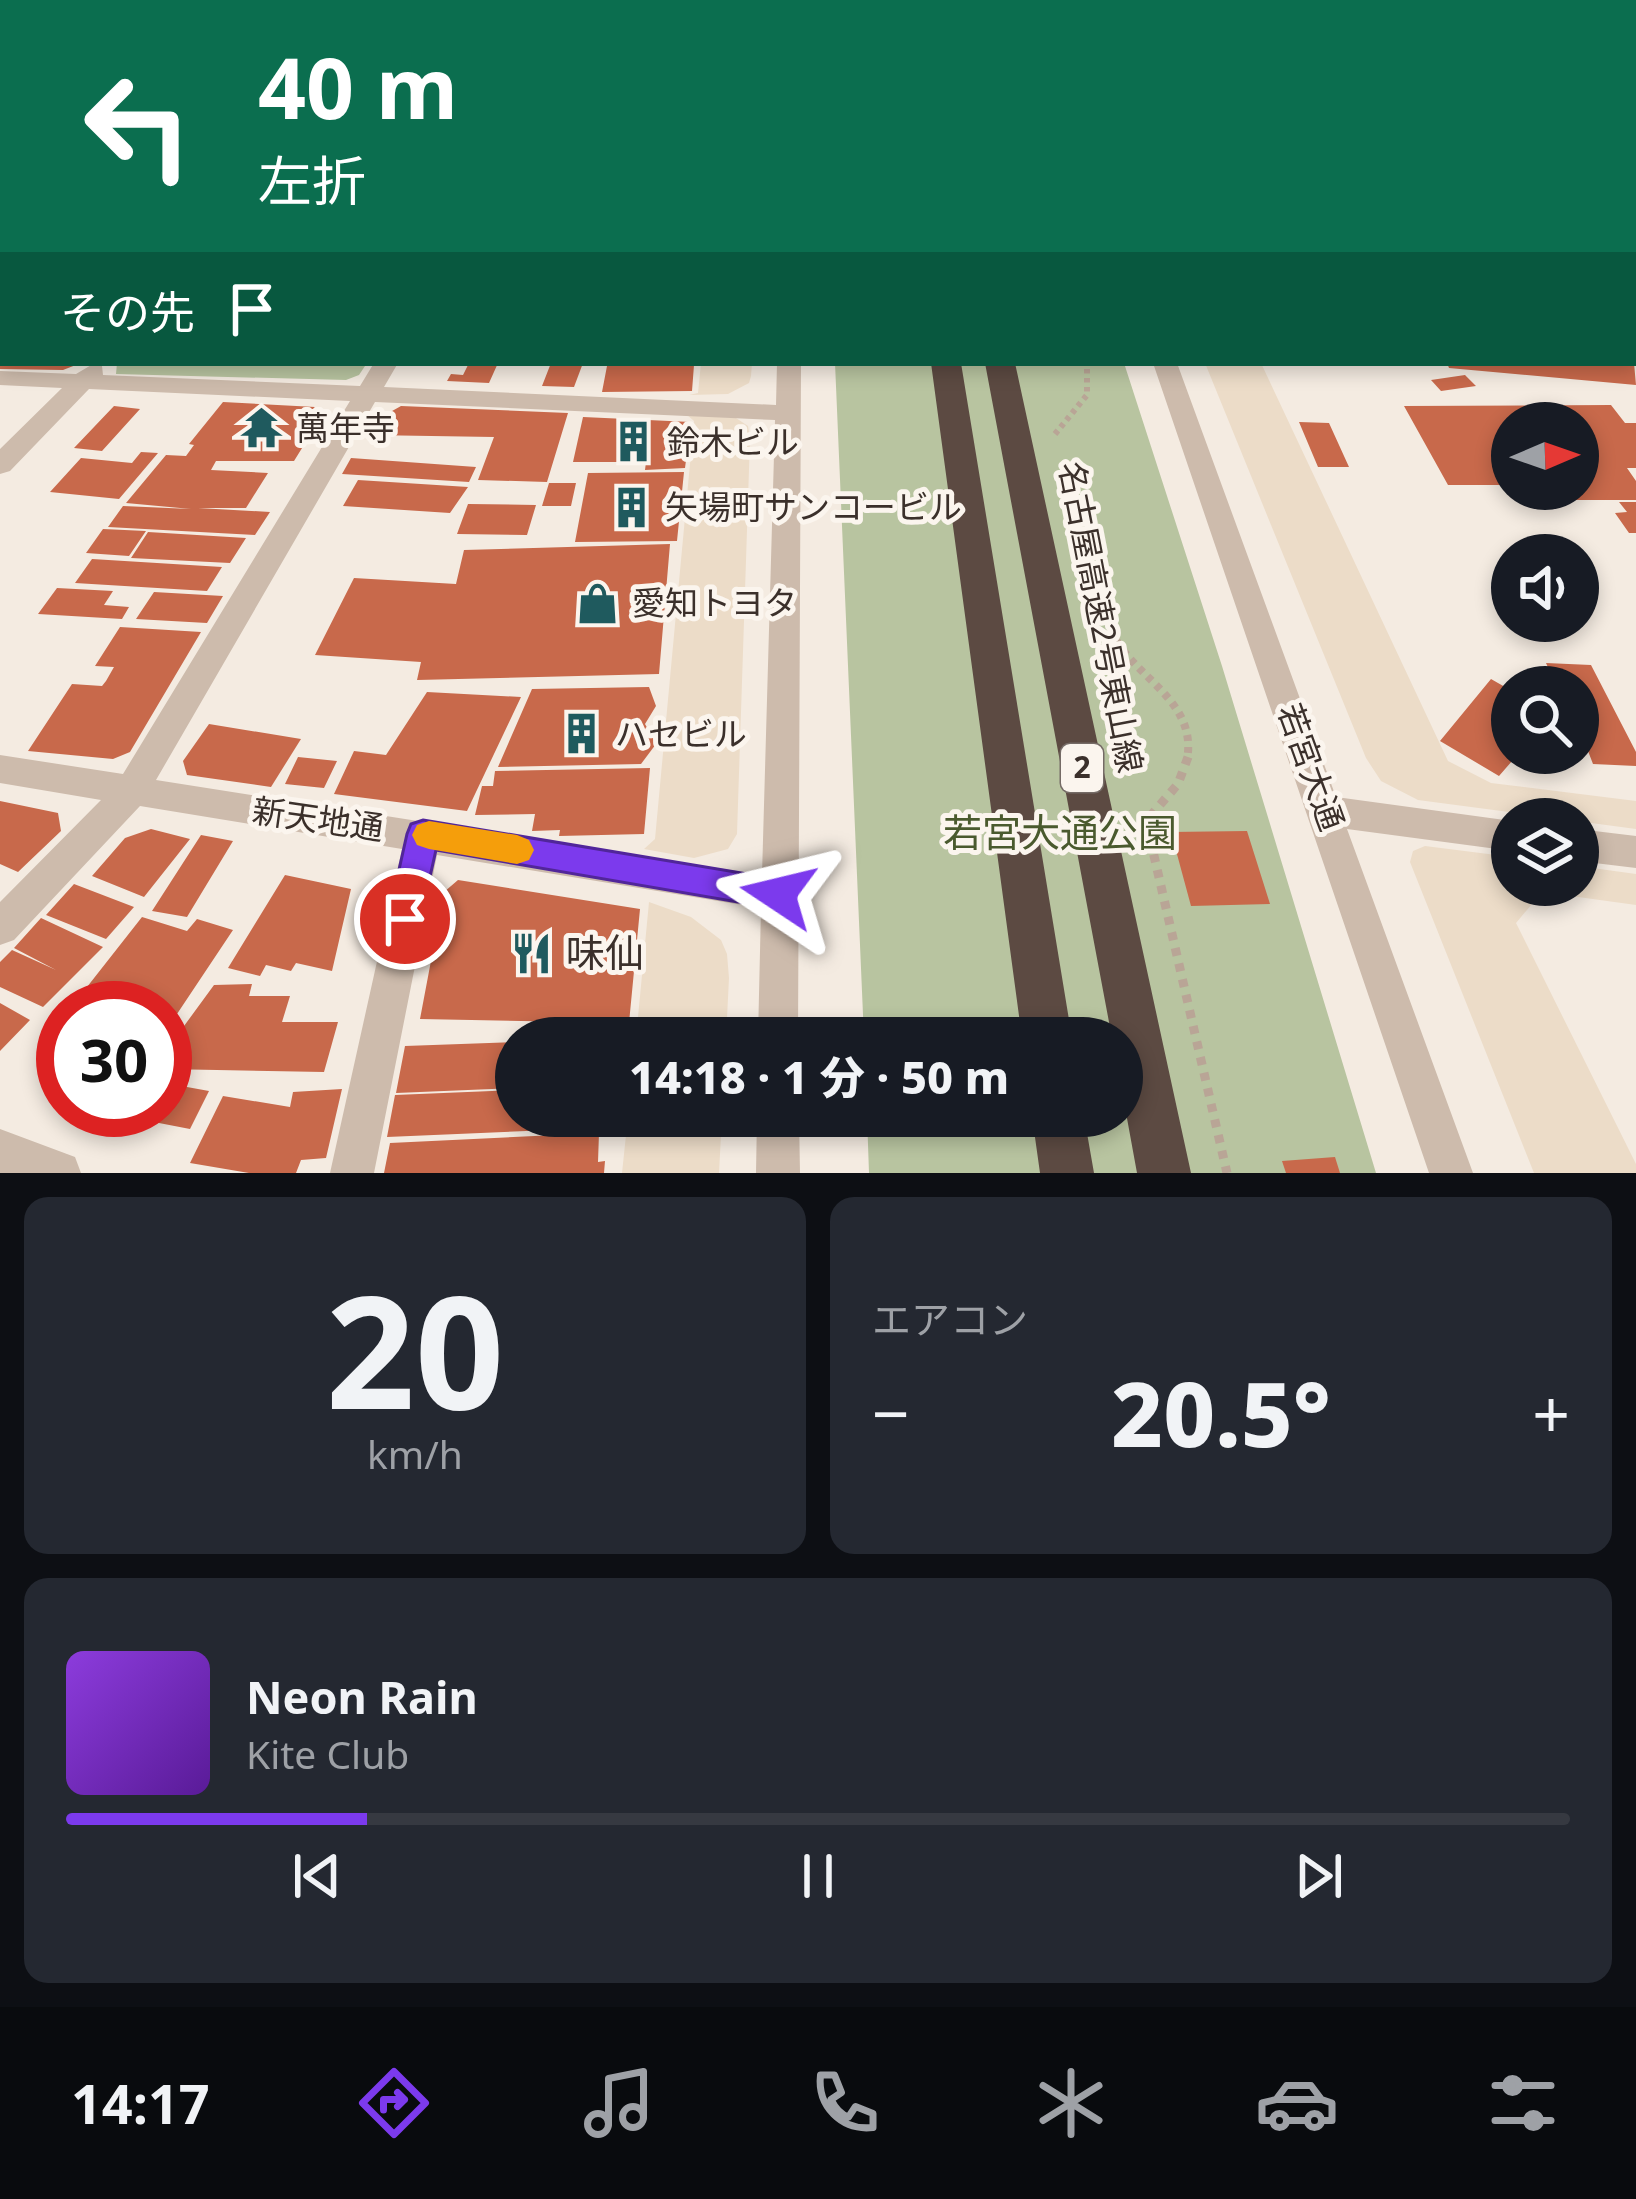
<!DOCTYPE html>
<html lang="ja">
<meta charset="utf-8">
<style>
:root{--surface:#171b24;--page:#242831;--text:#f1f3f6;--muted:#9ea1a6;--line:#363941;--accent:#7c3aed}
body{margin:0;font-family:"Noto Sans","Noto Sans JP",sans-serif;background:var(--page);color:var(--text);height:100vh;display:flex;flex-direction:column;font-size:45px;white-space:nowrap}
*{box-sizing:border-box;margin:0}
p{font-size:39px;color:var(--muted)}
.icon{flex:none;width:66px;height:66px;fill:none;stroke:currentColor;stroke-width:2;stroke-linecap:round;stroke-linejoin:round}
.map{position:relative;height:1173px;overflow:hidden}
.side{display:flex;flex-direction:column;gap:24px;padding:24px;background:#0d0f14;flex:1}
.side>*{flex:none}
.top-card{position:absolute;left:0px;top:0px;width:1638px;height:366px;box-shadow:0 6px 18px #0003;background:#0b6e4f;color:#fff;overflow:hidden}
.needle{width:78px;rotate:88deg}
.fabs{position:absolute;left:1491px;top:402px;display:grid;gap:24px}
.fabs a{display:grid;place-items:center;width:108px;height:108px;border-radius:50%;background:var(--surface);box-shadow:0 6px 18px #0003;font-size:60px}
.speed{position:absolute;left:36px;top:981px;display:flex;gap:24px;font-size:60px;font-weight:700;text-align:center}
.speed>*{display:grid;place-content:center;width:156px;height:156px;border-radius:50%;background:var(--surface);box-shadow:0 6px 18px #0003;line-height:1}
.speed .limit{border:18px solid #d22;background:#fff;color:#111}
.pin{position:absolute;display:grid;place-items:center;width:102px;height:102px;color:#fff;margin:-51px;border:6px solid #fff;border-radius:50%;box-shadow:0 3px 12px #0007}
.me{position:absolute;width:132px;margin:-66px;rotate:280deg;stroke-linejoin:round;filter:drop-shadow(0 0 9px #0008)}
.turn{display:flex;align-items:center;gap:42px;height:252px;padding:0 60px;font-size:54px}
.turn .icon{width:156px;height:156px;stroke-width:2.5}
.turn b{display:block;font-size:84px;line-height:102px}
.then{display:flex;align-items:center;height:114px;padding:0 60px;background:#0003;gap:24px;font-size:45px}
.big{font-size:90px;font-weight:800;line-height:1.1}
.side .card{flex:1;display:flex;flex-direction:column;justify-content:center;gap:18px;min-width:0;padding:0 42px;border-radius:24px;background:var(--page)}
.side .dial{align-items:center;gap:0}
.dial b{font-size:156px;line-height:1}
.song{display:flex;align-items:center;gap:36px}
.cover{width:144px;height:144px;border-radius:18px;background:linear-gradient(135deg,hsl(270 70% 55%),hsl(270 70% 35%))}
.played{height:12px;border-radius:6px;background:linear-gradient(90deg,var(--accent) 20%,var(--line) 20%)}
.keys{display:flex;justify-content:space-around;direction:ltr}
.heat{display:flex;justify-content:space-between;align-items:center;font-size:66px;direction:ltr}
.side .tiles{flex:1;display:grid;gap:24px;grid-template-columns:1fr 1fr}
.card:last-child{grid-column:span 2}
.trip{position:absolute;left:495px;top:1017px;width:648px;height:120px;border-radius:60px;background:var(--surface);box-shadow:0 6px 18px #0003;font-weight:800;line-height:120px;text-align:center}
.tabs{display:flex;height:192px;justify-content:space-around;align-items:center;background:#090b0e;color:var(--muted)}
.tabs .icon{width:84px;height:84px}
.tabs .active{color:var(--accent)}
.tabs b{font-size:54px;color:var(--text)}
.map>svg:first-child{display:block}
.green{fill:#b8c4a0}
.plaza{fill:#ecdcc8}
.building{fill:#c8694b}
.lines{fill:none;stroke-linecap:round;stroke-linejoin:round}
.path-far2{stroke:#b9a596;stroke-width:6;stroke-dasharray:4.5 4.5;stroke-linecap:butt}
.path-far1{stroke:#b9a596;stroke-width:8;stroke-dasharray:6 6;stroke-linecap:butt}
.path{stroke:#b9a596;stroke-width:9;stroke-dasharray:8 8;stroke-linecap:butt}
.minor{fill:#cdbbac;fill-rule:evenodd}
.highway{fill:#5c4a42;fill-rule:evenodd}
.route{fill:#7c3aed;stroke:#51269a;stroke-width:3}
.slow{fill:#f59e0b}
.labels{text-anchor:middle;stroke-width:10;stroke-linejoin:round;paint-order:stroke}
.shield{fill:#fbf5ee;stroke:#756b66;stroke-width:3}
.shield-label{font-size:30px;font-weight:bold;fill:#3b302b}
.poi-label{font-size:33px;fill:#3b302b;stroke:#fbf5ee;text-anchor:start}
.street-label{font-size:33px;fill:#3b302b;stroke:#fbf5ee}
.near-park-label{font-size:39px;fill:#4a5a2e;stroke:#fbf5ee}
.near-poi-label{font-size:39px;fill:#3b302b;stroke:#fbf5ee;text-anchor:start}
</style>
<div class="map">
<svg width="1636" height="1173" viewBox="0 0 1636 1173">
<rect width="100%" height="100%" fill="#f4ebe1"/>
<path class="green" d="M117,363H367L359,375L346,380L116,374Z
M835,363H1124L1222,666L1376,1173H869L867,1116H1122V1038H864Z"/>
<path class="plaza" d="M701,363H752L751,376L749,383L728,394L689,395L698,393Z
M1205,363H1261L1448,761L1491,783L1636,801V829L1418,800L1381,781L1366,758Z
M686,414L736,418L748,426L750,439L737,834L728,849L694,858L644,849L655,839L694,421Z
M1425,846L1512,857V885H1578V866L1636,874V905L1542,892L1516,923L1636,1164V1173H1534L1410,862L1413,851Z
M649,902L691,917L721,940L727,954L729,978L726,1038H636Z
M628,1116H722L719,1173H622Z"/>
<path class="building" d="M0,363H81L63,370L0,369Z
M469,363H498L489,383L447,381L451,374L463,375Z
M551,363H583L574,387L542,386Z
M1447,363H1634L1636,385L1449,368Z
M694,365L692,391L602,392L607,366Z
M1465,375L1476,386L1441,391L1431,380Z
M223,402L315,407L312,411H325L294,461H216L211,470L268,473L246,508H198L270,512L255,535L108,527L123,506L191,509L126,503L166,455L186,456L194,445L189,444Z
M1611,405L1625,423H1636V468H1627L1636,481V500H1526L1519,489H1578V423H1512V485H1448L1404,406Z
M114,406L140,409L102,451L74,448Z
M401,406L568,413L547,482L478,480L494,437L369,435L376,420Z
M583,417L691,422L685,468L645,470L646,462H573Z
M1299,422L1329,423L1349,467H1318Z
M141,452L158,453L119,499L50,492L81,458L132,463Z
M351,458L476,467L469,482L342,474Z
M684,472L677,541L575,542L588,473Z
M358,480L468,487L450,513L343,506Z
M549,483H576L571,506H542Z
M1619,502H1636V533H1629L1615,513L1627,512Z
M468,504L536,505L527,535L457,534Z
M103,529L146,531L129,556L86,553Z
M148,532L246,538L230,563L131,558Z
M670,544L659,674L417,680L421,662L315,655L354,578L456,584L464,550Z
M92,559L222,567L207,591L75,583Z
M57,588L113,591L104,605L129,607L122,619L38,614Z
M154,592L223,596L207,623L136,619Z
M120,627L201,632L130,752L113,759L28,751L72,684L102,686L106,681L114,667L95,666Z
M1546,663L1591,665L1636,752V766L1593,764L1588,751H1580L1578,687H1557Z
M1491,679L1512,691V753H1519L1499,776L1440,741Z
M649,687L656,706L645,724L656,744L641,764L498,767L532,689Z
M427,692L521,697L467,811L334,794L354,751L386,755Z
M209,724L301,739L271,787L187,775L183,761Z
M298,757L337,761L324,788L285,784Z
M650,768L644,834L559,836L560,830L532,831L535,814L475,815L482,786H493L495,771Z
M0,801L58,813L61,831L18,872L0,864Z
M151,829L190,839L144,897L92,876L125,838Z
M1247,831L1270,904L1191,906L1171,832Z
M201,835L233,841L187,917L152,911Z
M285,875L351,889L332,971L296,963L291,971L266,965L260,976L228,968Z
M458,880L640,909L629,1023L420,1019L444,892Z
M74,884L134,907L106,939L46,915Z
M142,917L187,931L197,919L233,930L165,1032V1008H96L76,1001Z
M41,918L103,947L43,1007L0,987V962L12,950L56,970L14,948Z
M252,984L249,996H290L282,1022H338L324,1072L165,1069V1052L214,985Z
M0,1003L30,1020L0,1051Z
M516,1042V1088L396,1093L405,1046Z
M165,1083L209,1091L190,1129L128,1117L132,1110H165Z
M342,1089L326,1158L301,1160L296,1173H249L190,1163L223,1096L290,1107L293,1092Z
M516,1090V1116H622V1127L387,1137L395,1095Z
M599,1133L598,1162L605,1161L604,1173H384L390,1143Z
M1335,1157L1340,1173H1286L1282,1161Z"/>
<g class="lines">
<path class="path-far2" d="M1055,434L1087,395V363"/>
<path class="path-far1" d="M1077,527C1094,564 1097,608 1118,643C1143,682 1197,704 1187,760"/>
<path class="path" d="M1188,757L1178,784L1146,821L1227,1173"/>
<path class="minor" d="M9,0H27L7,3Z
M171,0H189L169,3Z
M439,0H456L437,3Z
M780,0H796V3H780Z
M1024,0H1040L1041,3H1025Z
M1487,0H1504L1506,3H1489Z
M0,86H3V96H0Z
M1635,136H1636V148H1635Z
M3,141V155L0,156V142Z
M1635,172H1636V185H1635Z
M0,186H3V198H0Z
M1635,272H1636V286H1635Z
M374,363H398L384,387L776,405L777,363H801L798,1038H758L761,908L437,855L374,1173H330L402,849L140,806L14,940L0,945V902L101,800L0,783V755L123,774L350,401L89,389L10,471L0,474V449L62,388L0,385V371L76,374L93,364L102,366L103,375L360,386ZM375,402L775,420L762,875L156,780Z
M1153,363H1177L1336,797L1512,821V851L1347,829L1473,1173H1429Z
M1578,829L1636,836V868L1578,861Z
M757,1116H799L800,1173H756Z
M0,1129L75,1157L81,1173H0Z"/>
<path class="highway" d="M880,0H898L899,3H881Z
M914,0H932L933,3H915Z
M931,363H961L1072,1038H1022Z
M985,363H1015L1191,1173H1137L1122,1091V1038H1112Z
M1032,1116H1084L1094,1173H1040Z"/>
</g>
<path class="route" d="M423,820L778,879L790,883L795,894L790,904L778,909L436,850L418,930L405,934L393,930L388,919L407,834L411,824Z"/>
<path class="slow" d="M429,821L517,835L529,840L534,850L529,860L517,864L429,849L417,845L412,835L417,825Z"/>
<defs>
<symbol id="temple-bare" viewBox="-9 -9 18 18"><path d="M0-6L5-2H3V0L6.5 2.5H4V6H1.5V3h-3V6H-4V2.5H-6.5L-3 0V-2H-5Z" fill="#1f5a5e" stroke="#fbf5ee" stroke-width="2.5" paint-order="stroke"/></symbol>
<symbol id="building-bare" viewBox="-9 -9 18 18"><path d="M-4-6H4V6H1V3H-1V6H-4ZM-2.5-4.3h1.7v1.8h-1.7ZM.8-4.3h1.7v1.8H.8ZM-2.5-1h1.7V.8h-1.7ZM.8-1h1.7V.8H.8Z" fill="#1f5a5e" stroke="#fbf5ee" stroke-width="2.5" paint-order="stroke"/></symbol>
<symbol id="shop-bare" viewBox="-9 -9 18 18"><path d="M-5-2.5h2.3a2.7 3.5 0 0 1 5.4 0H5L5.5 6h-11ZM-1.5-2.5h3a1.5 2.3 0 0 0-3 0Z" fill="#1f5a5e" stroke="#fbf5ee" stroke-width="2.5" paint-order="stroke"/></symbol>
<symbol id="restaurant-bare" viewBox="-9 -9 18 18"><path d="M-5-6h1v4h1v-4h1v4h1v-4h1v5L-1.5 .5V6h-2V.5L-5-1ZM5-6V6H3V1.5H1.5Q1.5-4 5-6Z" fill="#1f5a5e" stroke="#fbf5ee" stroke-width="2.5" paint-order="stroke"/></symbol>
</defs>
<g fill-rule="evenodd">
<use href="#temple-bare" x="232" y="398" width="59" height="59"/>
<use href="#building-bare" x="604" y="412" width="59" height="59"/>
<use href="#building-bare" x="602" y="478" width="59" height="59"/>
<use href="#shop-bare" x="568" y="574" width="59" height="59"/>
<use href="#building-bare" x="552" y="704" width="59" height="59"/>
<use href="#restaurant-bare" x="502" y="924" width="59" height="59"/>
</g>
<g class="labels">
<rect class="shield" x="1061" y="744" width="42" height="48" rx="9"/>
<g class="shield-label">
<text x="1082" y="778">2</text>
</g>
<g class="poi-label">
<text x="296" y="440">萬年寺</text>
<text x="667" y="454">鈴木ビル</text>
<text x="665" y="519">矢場町サンコービル</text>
<text x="632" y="615">愛知トヨタ</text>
<text x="615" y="746">ハセビル</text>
</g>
<g class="street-label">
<text transform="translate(1101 617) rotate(79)" y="12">名古屋高速2号東山線</text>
<text transform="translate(1311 767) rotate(70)" y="12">若宮大通</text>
<text transform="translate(318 819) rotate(8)" y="12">新天地通</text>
</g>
<g class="near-park-label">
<text x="1060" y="847">若宮大通公園</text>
</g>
<g class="near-poi-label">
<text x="566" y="967">味仙</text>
</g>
</g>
</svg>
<div class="fabs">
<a><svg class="needle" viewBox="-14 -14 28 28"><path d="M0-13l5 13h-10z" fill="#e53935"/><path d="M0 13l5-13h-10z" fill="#9ea1a6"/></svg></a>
<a><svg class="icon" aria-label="sound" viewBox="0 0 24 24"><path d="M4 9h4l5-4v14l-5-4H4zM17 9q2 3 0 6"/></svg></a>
<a><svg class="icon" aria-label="search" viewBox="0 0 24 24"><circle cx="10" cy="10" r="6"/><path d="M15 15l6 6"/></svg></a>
<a><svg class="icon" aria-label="layers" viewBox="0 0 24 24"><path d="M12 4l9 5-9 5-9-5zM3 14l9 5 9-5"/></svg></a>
</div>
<div class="speed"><div class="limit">30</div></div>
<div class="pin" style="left:405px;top:919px;background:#d93025"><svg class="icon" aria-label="arrive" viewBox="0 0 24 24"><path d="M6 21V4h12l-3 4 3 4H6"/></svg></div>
<svg class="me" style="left:778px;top:894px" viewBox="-20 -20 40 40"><path d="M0-17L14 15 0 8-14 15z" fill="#7c3aed" stroke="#fff" stroke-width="4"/></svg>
<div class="trip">14:18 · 1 分 · 50 m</div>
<div class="top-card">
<div class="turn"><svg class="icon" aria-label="left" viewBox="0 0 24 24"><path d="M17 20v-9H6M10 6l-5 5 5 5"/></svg><div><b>40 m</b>左折</div></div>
<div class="then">その先<svg class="icon" aria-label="arrive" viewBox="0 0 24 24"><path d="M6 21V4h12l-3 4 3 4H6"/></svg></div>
</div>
</div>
<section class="side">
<div class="tiles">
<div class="card dial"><b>20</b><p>km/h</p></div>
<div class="card"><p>エアコン</p>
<div class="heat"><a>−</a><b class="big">20.5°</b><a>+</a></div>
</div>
<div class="card">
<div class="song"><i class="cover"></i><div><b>Neon Rain</b><p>Kite Club</p></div></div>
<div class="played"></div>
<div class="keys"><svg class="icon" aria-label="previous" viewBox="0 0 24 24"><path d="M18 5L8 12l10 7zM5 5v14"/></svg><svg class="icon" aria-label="pause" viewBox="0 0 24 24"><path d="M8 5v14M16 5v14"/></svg><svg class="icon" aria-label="next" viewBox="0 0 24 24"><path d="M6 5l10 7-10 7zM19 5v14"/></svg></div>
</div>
</div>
</section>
<nav class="tabs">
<b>14:17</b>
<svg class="icon active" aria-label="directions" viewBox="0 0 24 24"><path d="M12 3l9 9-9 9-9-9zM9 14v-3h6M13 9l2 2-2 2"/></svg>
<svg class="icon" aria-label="music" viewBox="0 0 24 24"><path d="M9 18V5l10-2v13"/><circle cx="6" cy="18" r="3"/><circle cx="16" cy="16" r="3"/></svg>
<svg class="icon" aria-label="phone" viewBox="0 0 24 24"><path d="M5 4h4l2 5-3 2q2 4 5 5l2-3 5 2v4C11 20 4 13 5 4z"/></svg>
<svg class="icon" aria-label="climate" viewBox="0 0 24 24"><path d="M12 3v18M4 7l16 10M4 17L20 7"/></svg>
<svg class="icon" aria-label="car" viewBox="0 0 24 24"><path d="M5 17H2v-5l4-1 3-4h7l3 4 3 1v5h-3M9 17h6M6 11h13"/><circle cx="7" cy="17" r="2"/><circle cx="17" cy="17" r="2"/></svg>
<svg class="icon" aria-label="filters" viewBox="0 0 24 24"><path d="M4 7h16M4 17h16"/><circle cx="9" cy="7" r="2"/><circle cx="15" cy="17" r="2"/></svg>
</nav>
